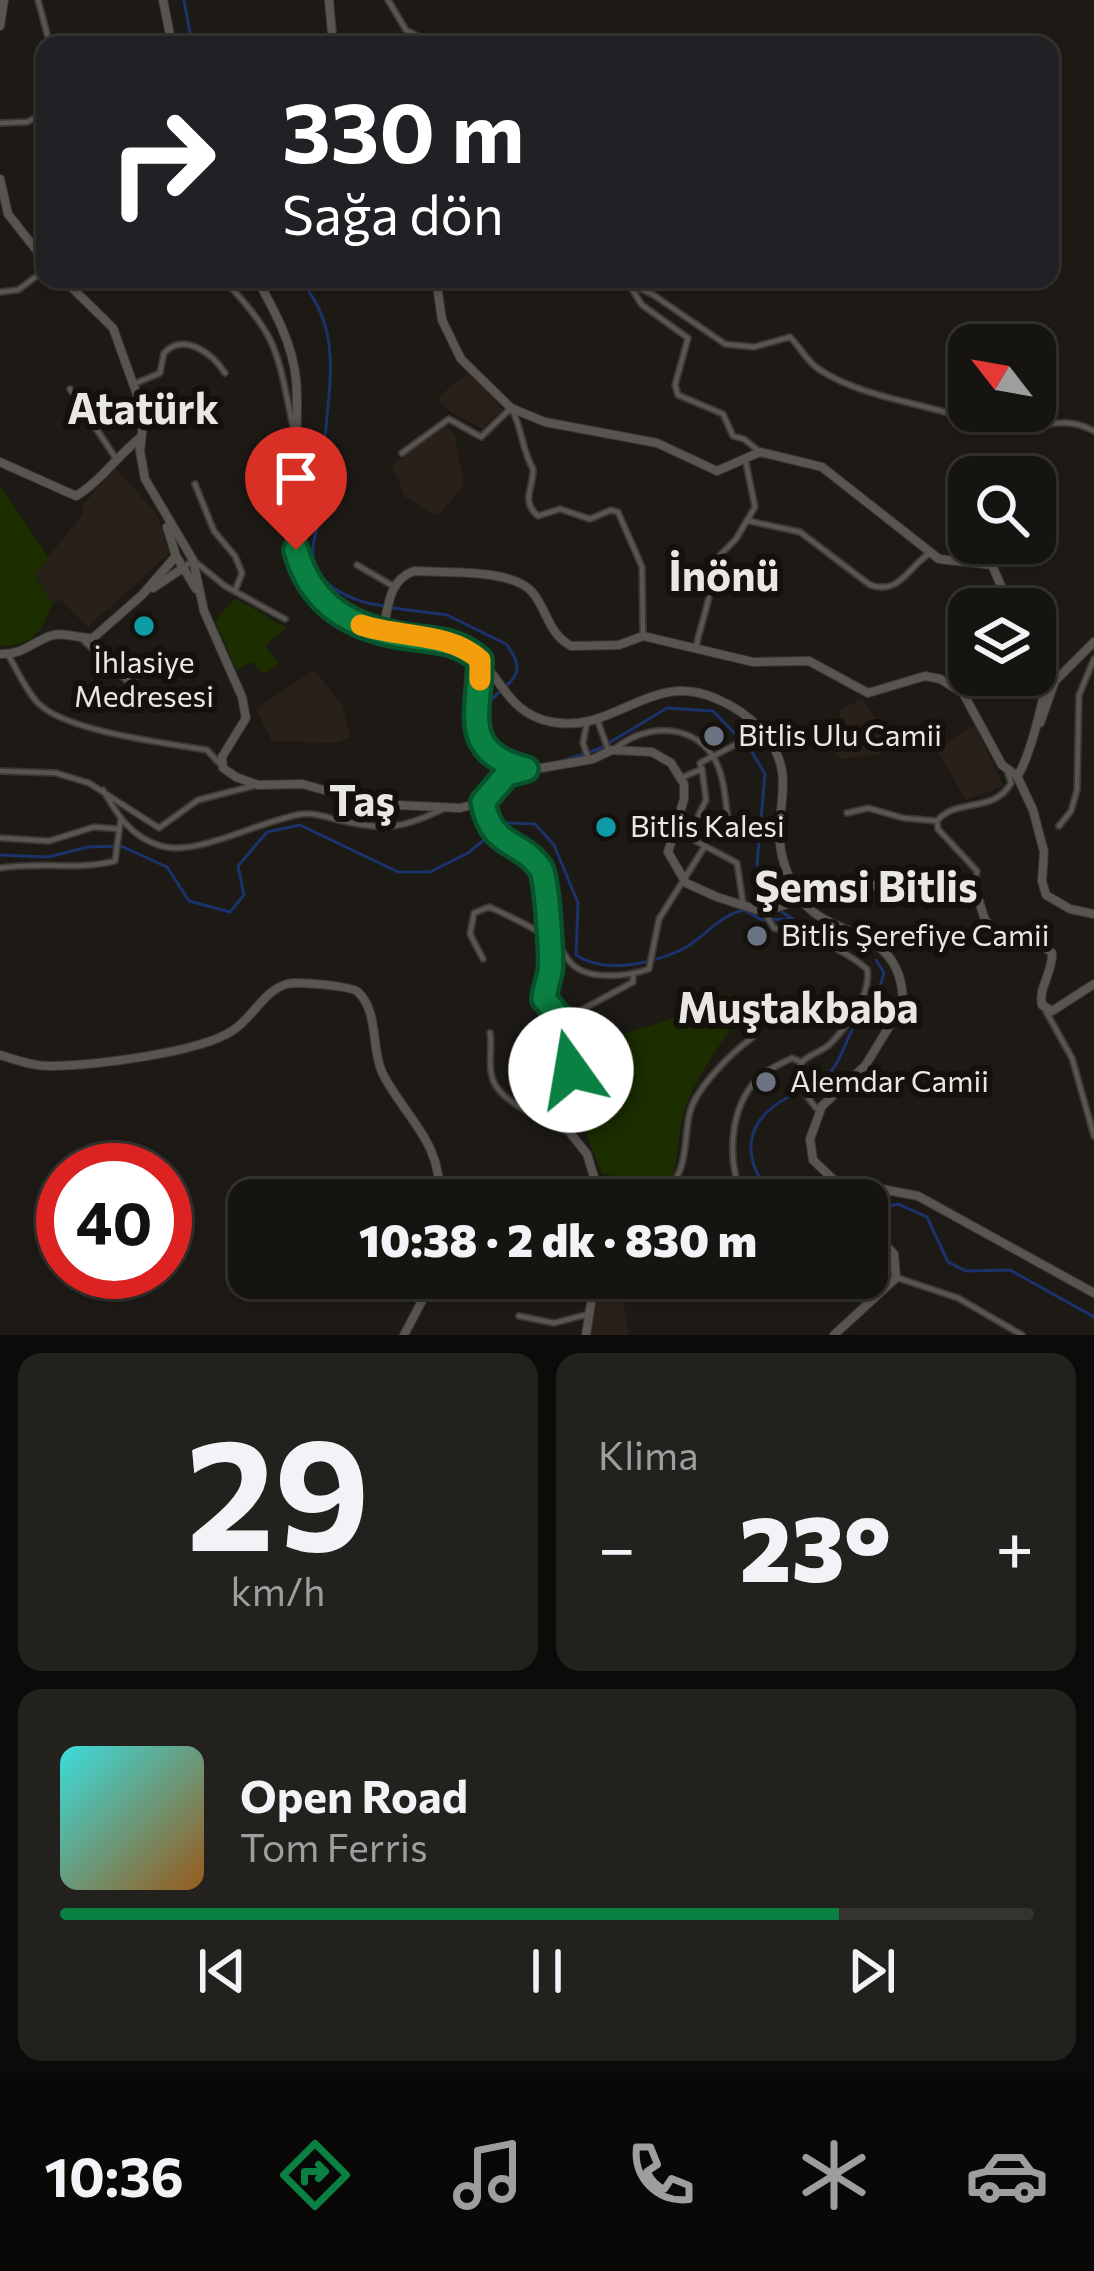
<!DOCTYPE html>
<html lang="tr">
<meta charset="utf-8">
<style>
:root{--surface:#161410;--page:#23211e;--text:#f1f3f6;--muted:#9e9e9f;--line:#353330;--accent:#0b8043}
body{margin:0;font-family:Commissioner,sans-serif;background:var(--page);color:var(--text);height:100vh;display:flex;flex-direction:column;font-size:45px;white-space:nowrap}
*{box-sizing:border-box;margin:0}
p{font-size:39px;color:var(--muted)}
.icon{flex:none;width:66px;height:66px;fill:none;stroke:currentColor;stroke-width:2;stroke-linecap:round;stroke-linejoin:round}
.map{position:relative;height:1335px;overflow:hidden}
.sheet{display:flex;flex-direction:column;gap:18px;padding:18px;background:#0c0b09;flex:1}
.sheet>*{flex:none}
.top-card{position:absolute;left:36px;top:36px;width:1023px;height:252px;border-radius:24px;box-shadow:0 3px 9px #0004,0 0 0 3px var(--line);background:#202124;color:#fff;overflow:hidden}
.needle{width:78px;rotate:301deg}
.tools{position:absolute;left:948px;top:324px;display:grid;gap:24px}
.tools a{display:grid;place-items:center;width:108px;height:108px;border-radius:24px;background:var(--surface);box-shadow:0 3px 9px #0004,0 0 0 3px var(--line);font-size:60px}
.speed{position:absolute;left:36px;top:1143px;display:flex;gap:24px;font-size:60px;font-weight:700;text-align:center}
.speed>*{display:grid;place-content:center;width:156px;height:156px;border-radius:50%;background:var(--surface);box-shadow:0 3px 9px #0004,0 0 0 3px var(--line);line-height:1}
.speed .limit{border:18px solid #d22;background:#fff;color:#111}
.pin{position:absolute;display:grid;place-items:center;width:102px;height:102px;color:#fff;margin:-123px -51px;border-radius:50% 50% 50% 0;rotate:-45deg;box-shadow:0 0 12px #0007}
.pin .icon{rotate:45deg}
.me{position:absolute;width:132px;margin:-66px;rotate:347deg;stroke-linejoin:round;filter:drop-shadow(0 0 9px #0008)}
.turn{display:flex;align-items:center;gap:42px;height:252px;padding:0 48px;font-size:54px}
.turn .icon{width:156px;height:156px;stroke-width:2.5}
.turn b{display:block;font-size:84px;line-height:102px}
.big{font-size:90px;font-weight:800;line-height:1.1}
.sheet .card{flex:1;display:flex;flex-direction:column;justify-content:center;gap:18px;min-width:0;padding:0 42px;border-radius:24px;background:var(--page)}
.sheet .dial{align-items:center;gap:0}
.dial b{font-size:156px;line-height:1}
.song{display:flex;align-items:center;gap:36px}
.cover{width:144px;height:144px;border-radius:18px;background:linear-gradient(135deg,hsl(180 70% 55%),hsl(30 70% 35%))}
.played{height:12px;border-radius:6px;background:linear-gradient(90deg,var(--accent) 80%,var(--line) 80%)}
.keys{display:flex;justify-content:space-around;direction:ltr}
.heat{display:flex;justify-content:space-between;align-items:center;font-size:66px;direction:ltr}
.sheet .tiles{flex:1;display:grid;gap:18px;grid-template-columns:1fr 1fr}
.card:last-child{grid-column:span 2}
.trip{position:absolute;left:228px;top:1179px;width:660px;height:120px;border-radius:24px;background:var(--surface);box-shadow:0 3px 9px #0004,0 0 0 3px var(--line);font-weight:800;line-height:120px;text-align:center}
.dock{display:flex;height:192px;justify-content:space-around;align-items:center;background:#090806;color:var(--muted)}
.dock .icon{width:84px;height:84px}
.dock .current{color:var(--accent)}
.dock b{font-size:54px;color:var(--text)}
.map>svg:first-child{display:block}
.built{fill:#292119}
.green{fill:#1c2d00}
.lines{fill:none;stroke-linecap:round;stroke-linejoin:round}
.stream{stroke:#1b326b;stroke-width:3}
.street-casing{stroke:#3a3734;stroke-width:8}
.secondary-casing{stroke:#3a3734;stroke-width:10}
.street{stroke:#585450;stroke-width:4.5}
.secondary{stroke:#585450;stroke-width:8}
.route-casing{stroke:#07532c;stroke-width:30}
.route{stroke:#0b8043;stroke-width:21}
.slow{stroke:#f59e0b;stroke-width:21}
.culture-dot{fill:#0f9aa8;stroke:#14110d;stroke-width:4.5}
.worship-dot{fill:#6b7280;stroke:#14110d;stroke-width:4.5}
.labels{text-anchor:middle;stroke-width:12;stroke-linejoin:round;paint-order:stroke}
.poi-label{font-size:30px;fill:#e9e7e4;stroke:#14110d;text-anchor:start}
.district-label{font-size:42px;font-weight:bold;fill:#e9e7e4;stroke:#14110d}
</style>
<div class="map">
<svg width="1094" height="1335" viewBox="0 0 1094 1335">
<rect width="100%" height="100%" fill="#1d1a16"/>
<path class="built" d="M471,374L502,409L482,428L453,414L438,400L452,384Z
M447,426L455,436L464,485L438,516L405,497L392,465Z
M116,468L156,513L170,553L88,627L60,599L52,604L35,574L83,514L81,507Z
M314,670L342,705L351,737L335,743L272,741L256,709Z
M862,699L883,728L886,742L881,754L841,759L835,751L840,709Z
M975,726L1003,786L966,800L936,748Z
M601,1278H619L629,1335H589Z"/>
<path class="green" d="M0,485L49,558L35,575L52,604C42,633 31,646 0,646Z
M235,598L287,628L265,646L279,663L265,674L251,662L237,670L215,621Z
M728,994L747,1001L745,1010C724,1037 694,1080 684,1112C677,1134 680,1156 671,1179L660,1184L602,1174L588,1139L583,1113L619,1096L627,1084L609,1062L603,1040L694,1012L708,998Z"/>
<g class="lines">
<path class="stream" d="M184,0L192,45
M299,279C342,327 330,379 325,438C324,453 330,469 329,484C327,505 315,526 313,547C309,585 353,602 384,606
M393,608L447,615L506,644C533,678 504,682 486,706L484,739L506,758
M562,761L599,749L667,708L713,711L750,749L765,774L757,864L773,904
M515,762L541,764
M0,855L48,857L88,847L121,846L167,867L189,901L230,912L244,895L238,866L267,832L300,825L398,872H430L468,853L505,823L535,824L554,845L578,903L576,955C603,974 650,964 679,951C704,940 716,916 744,910L762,920L791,919
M779,910L793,919
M775,1200C740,1159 741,1121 792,1095C802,1089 816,1086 825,1078C842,1062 845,1040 857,1021C869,1003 879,994 884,973L876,960
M867,1211L898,1204L927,1217L948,1262L966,1271L1010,1270L1094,1317"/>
<defs>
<path id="street" d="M38,0L50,45
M388,0L406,30L435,45
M0,123L27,122L45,113
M223,279C279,337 277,351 293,427
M619,279L652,294L725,344L754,347L790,337C801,348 807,362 820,370C859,395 908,401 952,414C974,421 990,428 1014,428C1047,429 1063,414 1094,431
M630,286L642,305L688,338L675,385L678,395L723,414L733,436L744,439L760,452
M0,292L18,290L45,270
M134,384L160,373L164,353C184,332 212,353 225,373
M70,389L115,457
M402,453L449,419L481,437L511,408C523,429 521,448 533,469C534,487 520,501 538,516L560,509L590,519L611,510L618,512L642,567L643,636
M195,484L214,531L235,556L242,573L235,591
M749,521L800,532L870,585C900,595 907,568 930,553
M994,564L1006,543
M357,565L393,586
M183,568L193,560L225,586L285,619
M82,639L126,680L150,671
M696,647C701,622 716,586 711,564L736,539L755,507L745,458
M8,655C18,671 26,691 39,704C68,732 167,743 207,750L219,763
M597,719L609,752
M587,722L583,743L589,760
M617,747C648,723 696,723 716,762C725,780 725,800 728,819L753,835L777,839
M0,771L56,773L89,783L159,828L198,800L253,786
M681,778L702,769L700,763L760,732
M103,790C118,816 131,837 161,846C197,857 263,819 303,814C315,812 328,818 339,820C384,831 403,829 445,808
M847,813L868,808L903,818L937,821
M1059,826L1071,811L1077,790L1079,695L1094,659
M673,829L737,863L743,903
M688,837L706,800L702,769
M1,838L49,841L94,827L118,829
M0,868C38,861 76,871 115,861L121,818
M972,893L977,871L938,829L937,821C957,797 994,814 1011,783L1007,770
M764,912L774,928C808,936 840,946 867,969C872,994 847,1027 829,1045C821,1052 801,1057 799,1068C795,1084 810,1101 819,1111
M550,931C557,941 563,955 572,964C589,981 629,976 649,969L659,919L705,846
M483,959L470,934L474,913L489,907C501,912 539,930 545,937
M1044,1008L1072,1058L1094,1136
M563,1020L633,982V975
M490,1033C493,1049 487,1064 493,1080C502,1105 549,1121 571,1134
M545,1084L567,1092L571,1098
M599,1194L618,1184L664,1190L670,1187C689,1164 683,1140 690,1112C696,1088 732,1052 752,1038
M745,1200C726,1165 728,1109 758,1078C767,1069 781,1064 792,1058L801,1062
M898,1278L958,1298L1022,1335
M519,1316L554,1323L589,1314"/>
<path id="secondary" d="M163,0L172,45
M329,0L333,45
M0,26L4,0
M0,179L8,214L45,261
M63,279L113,328L144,414L140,451L145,479L193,560L204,611L242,697L246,718L222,757L223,768L236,777L258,785L302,784L376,804L460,808L483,802L507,774L593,759L612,750L652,752L671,763L684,784V799L668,852L686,883L717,897L764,912L801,899
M257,279C274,310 293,344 296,380C303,446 274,561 328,607C353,628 389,635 421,639C436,640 452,640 465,648C501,669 503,713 552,722C616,734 651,669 717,699C736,707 754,720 767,737C795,775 777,801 780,842C781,861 791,885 802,900C829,940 903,924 903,1004L865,1066L822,1106L810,1139L813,1160L834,1180L918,1196L1094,1293
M436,279L442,320L461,359L511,408L545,422L657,443L717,471L760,452L822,467L939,559L992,565L1011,609
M0,462L76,496C101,481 118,455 141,437
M167,527L176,556L196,589
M153,588L183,568
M383,632C388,608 388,580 414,571C444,573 513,568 533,593C548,612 548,633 571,646L619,645L643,636L753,662L809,661L868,693L925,676L940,679L963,693L1002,765L1017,776L1033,810L1044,852L1042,881L1046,895L1070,909L1094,914
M0,654C22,655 31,643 50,636C64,631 79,639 93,638L142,595L176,556
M480,661C480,712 458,752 525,769
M1040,723L1055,681L1094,642
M1017,776C1029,763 1053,671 1047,654C1046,652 1036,641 1035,639
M483,802C490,850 529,842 546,878L550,962L544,999L563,1020C562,1036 568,1045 570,1060C573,1086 571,1109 571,1134L587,1154L601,1200
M795,885L860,889L900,879L960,887L979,901L985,920L1000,935L1034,938L1052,953C1053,972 1038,988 1042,1005L1052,1011L1094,984
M0,1055C17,1060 35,1067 54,1066C95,1065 198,1053 232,1031C252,1019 264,990 287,984C297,981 351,986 358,992C380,1013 370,1053 385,1078C411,1124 441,1142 440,1200
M834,1180L836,1192L843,1200
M404,1335L434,1278
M586,1335L595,1278
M834,1335L896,1278L894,1254L867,1226"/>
</defs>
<use href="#street" class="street-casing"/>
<use href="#secondary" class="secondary-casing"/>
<use href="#street" class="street"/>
<use href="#secondary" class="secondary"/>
</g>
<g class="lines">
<defs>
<path id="route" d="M296,550C311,606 353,629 409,637C437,641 458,640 480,660C480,712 458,752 526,769L507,774L483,802C491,849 521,839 541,869C547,878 552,960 550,972C548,981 545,989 544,999L562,1020V1038L571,1070"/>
</defs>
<use href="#route" class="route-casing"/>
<use href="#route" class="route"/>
<path class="slow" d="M361,625C400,638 450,632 480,660V680"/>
</g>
<g class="culture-dot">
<circle cx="144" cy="626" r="12"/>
<circle cx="606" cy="827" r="12"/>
</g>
<g class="worship-dot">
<circle cx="714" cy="736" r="12"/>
<circle cx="757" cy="936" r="12"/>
<circle cx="766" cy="1082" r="12"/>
</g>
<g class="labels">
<g class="poi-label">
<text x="144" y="673" text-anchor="middle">İhlasiye<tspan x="144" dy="34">Medresesi</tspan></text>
<text x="738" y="746">Bitlis Ulu Camii</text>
<text x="630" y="837">Bitlis Kalesi</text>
<text x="781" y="946">Bitlis Şerefiye Camii</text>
<text x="790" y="1092">Alemdar Camii</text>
</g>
<g class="district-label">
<text x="143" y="424">Atatürk</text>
<text x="724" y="591">İnönü</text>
<text x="362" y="816">Taş</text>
<text x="866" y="902">Şemsi Bitlis</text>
<text x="798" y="1023">Muştakbaba</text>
</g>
</g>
</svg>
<div class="tools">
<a><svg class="needle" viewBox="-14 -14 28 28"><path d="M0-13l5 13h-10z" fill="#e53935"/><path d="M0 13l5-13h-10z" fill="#9e9e9f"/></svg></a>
<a><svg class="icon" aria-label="search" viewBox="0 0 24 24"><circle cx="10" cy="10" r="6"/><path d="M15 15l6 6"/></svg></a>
<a><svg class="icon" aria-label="layers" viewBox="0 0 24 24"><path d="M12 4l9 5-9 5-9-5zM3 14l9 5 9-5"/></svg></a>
</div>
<div class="speed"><div class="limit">40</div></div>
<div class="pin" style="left:296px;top:550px;background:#d93025"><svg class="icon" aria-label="arrive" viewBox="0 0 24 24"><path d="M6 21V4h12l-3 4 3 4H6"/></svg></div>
<svg class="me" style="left:571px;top:1070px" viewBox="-20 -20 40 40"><circle r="19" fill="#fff"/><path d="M0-13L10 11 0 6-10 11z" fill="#0b8043"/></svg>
<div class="trip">10:38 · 2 dk · 830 m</div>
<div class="top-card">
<div class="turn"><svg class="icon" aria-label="right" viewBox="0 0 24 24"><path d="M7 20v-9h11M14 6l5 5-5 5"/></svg><div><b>330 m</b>Sağa dön</div></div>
</div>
</div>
<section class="sheet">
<div class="tiles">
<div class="card dial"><b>29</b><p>km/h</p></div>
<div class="card"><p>Klima</p>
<div class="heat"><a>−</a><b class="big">23°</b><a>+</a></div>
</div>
<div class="card">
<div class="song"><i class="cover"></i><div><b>Open Road</b><p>Tom Ferris</p></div></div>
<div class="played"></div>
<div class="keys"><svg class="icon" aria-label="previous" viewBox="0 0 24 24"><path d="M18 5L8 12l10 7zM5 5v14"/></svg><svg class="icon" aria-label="pause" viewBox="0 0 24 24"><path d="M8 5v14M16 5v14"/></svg><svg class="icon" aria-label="next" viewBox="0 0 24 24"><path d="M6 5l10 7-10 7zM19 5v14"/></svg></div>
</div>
</div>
</section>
<nav class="dock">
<b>10:36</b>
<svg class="icon current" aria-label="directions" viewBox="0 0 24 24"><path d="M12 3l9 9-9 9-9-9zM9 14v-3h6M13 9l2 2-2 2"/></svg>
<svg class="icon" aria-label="music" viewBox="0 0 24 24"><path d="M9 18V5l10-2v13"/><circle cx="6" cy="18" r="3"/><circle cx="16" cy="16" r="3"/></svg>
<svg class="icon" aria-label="phone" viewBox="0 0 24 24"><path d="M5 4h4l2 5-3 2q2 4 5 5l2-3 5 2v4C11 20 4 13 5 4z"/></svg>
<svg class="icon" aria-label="climate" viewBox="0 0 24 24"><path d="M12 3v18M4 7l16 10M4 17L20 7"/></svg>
<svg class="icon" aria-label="car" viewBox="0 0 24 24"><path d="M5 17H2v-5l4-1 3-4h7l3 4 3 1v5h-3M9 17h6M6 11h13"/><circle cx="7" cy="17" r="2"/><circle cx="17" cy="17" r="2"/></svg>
</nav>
